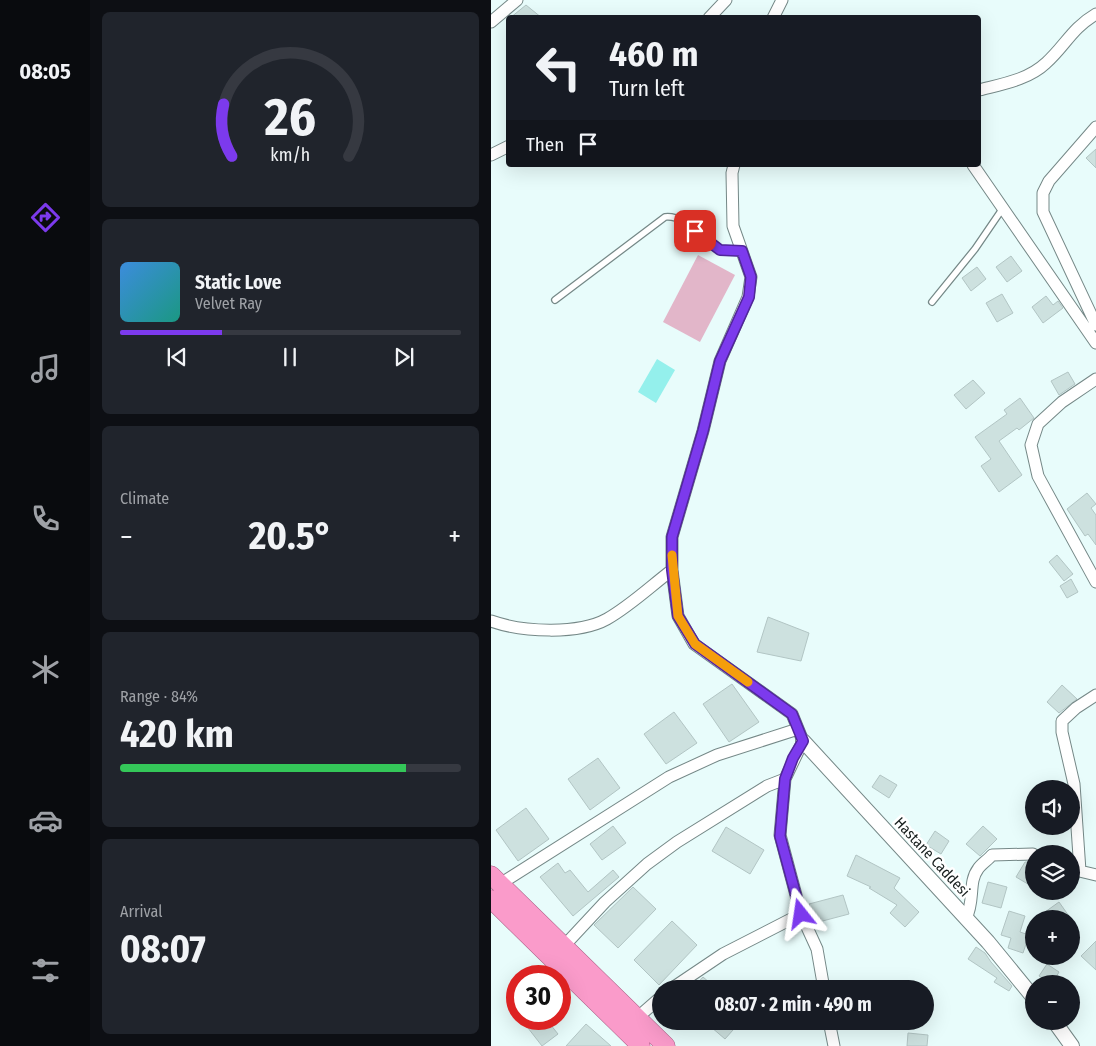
<!DOCTYPE html>
<meta charset="utf-8">
<style>
:root{--surface:#171b24;--page:#20242c;--text:#f1f3f6;--muted:#9ea1a6;--line:#363941;--accent:#7c3aed}
body{margin:0;font-family:"Fira Sans Condensed",sans-serif;background:var(--page);color:var(--text);height:100vh;display:flex;flex-direction:column;font-size:19px;white-space:nowrap}
*{box-sizing:border-box;margin:0}
p{font-size:16px;color:var(--muted)}
.icon{flex:none;width:28px;height:28px;fill:none;stroke:currentColor;stroke-width:2;stroke-linecap:round;stroke-linejoin:round}
.map{position:relative;flex:1;overflow:hidden}
.details{display:flex;flex-direction:column;gap:12px;padding:12px;background:#0d0f14;width:401px}
.details>*{flex:none}
.top-card{position:absolute;left:15px;top:15px;width:475px;height:152px;border-radius:5px;box-shadow:0 5px 20px #0002;background:#171b24;color:var(--text);overflow:hidden}
.buttons{position:absolute;left:534px;top:780px;display:grid;gap:10px}
.buttons a{display:grid;place-items:center;width:55px;height:55px;border-radius:50%;background:var(--surface);box-shadow:0 5px 20px #0002;font-size:25px}
.speed{position:absolute;left:15px;top:965px;display:flex;gap:10px;font-size:25px;font-weight:700;text-align:center}
.speed>*{display:grid;place-content:center;width:65px;height:65px;border-radius:50%;background:var(--surface);box-shadow:0 5px 20px #0002;line-height:1}
.speed .limit{border:8px solid #d22;background:#fff;color:#111}
.pin{position:absolute;display:grid;place-items:center;width:42px;height:42px;color:#fff;margin:-21px;border-radius:10px;box-shadow:0 2px 8px #0006}
.me{position:absolute;width:55px;margin:-28px;rotate:345deg;stroke-linejoin:round;filter:drop-shadow(0 0 4px #0008)}
.turn{display:flex;align-items:center;gap:18px;height:105px;padding:0 20px;font-size:22px}
.turn .icon{width:65px;height:65px;stroke-width:2.5}
.turn b{display:block;font-size:35px;line-height:42px}
.then{display:flex;align-items:center;height:48px;padding:0 20px;background:#0003;gap:10px;font-size:19px}
.big{font-size:38px;font-weight:700;line-height:1.1}
.details .card{flex:1;display:flex;flex-direction:column;justify-content:center;gap:8px;min-width:0;padding:0 18px;border-radius:8px;background:var(--page)}
.details .dial{align-items:center;gap:0}
.dial svg{height:130px;overflow:visible;fill:none;stroke:var(--line);stroke-width:7;stroke-linecap:round;text-anchor:middle}
.dial text{fill:var(--text);stroke:none}
.song{display:flex;align-items:center;gap:15px}
.cover{width:60px;height:60px;border-radius:8px;background:linear-gradient(135deg,hsl(210 70% 55%),hsl(170 70% 35%))}
.played{height:5px;border-radius:2px;background:linear-gradient(90deg,var(--accent) 30%,var(--line) 30%)}
.keys{display:flex;justify-content:space-around;direction:ltr}
.heat{display:flex;justify-content:space-between;align-items:center;font-size:28px;direction:ltr}
.charge{height:8px;border-radius:4px;background:linear-gradient(90deg,#34c759 84%,var(--line) 0)}
.trip{position:absolute;left:161px;top:980px;width:282px;height:50px;border-radius:25px;background:var(--surface);box-shadow:0 5px 20px #0002;font-weight:700;line-height:50px;text-align:center}
main{display:flex;flex:1;min-height:0}
.tabs{display:flex;flex-direction:column;width:90px;justify-content:space-around;align-items:center;background:#090b0e;color:var(--muted)}
.tabs .icon{width:35px;height:35px}
.tabs .on{color:var(--accent)}
.tabs b{font-size:22px;color:var(--text)}
.map>svg:first-child{display:block}
.green{fill:#e2b6c9}
.water{fill:#94f0ec}
.building{fill:#cde1df;stroke:#b2c5c4}
.lines{fill:none;stroke-linecap:round;stroke-linejoin:round}
.service-casing{stroke:#758887;stroke-width:8}
.minor-casing{stroke:#758887;stroke-width:13}
.tertiary-casing{stroke:#758887;stroke-width:16}
.trunk-casing{stroke:#aa5f85;stroke-width:19}
.service{stroke:#fff;stroke-width:5.5}
.minor{stroke:#fff;stroke-width:11}
.tertiary{stroke:#fff;stroke-width:14}
.trunk{stroke:#fa9bca;stroke-width:18}
.route-casing{stroke:#51269a;stroke-width:12}
.route{stroke:#7c3aed;stroke-width:9}
.slow{stroke:#f59e0b;stroke-width:9}
.labels{text-anchor:middle;stroke-width:5;stroke-linejoin:round;paint-order:stroke}
.street-label{font-size:15px;fill:#171e1d;stroke:#fff}
</style>
<main>
<nav class="tabs">
<b>08:05</b>
<svg class="icon on" aria-label="directions" viewBox="0 0 24 24"><path d="M12 3l9 9-9 9-9-9zM9 14v-3h6M13 9l2 2-2 2"/></svg>
<svg class="icon" aria-label="music" viewBox="0 0 24 24"><path d="M9 18V5l10-2v13"/><circle cx="6" cy="18" r="3"/><circle cx="16" cy="16" r="3"/></svg>
<svg class="icon" aria-label="phone" viewBox="0 0 24 24"><path d="M5 4h4l2 5-3 2q2 4 5 5l2-3 5 2v4C11 20 4 13 5 4z"/></svg>
<svg class="icon" aria-label="climate" viewBox="0 0 24 24"><path d="M12 3v18M4 7l16 10M4 17L20 7"/></svg>
<svg class="icon" aria-label="car" viewBox="0 0 24 24"><path d="M5 17H2v-5l4-1 3-4h7l3 4 3 1v5h-3M9 17h6M6 11h13"/><circle cx="7" cy="17" r="2"/><circle cx="17" cy="17" r="2"/></svg>
<svg class="icon" aria-label="filters" viewBox="0 0 24 24"><path d="M4 7h16M4 17h16"/><circle cx="9" cy="7" r="2"/><circle cx="15" cy="17" r="2"/></svg>
</nav>
<section class="details">
<div class="card dial"><svg viewBox="0 0 100 80">
<path d="M14 69A42 42 0 1 1 86 69"/>
<path d="M14 69A42 42 0 0 1 9 37" stroke="#7c3aed"/>
<text x="50" y="56" font-size="32" font-weight="700">26</text>
<text x="50" y="72" font-size="11">km/h</text>
</svg></div>
<div class="card">
<div class="song"><i class="cover"></i><div><b>Static Love</b><p>Velvet Ray</p></div></div>
<div class="played"></div>
<div class="keys"><svg class="icon" aria-label="previous" viewBox="0 0 24 24"><path d="M18 5L8 12l10 7zM5 5v14"/></svg><svg class="icon" aria-label="pause" viewBox="0 0 24 24"><path d="M8 5v14M16 5v14"/></svg><svg class="icon" aria-label="next" viewBox="0 0 24 24"><path d="M6 5l10 7-10 7zM19 5v14"/></svg></div>
</div>
<div class="card"><p>Climate</p>
<div class="heat"><a>−</a><b class="big">20.5°</b><a>+</a></div>
</div>
<div class="card"><p>Range · 84%</p><b class="big">420 km</b><div class="charge"></div></div>
<div class="card"><p>Arrival</p><b class="big">08:07</b></div>
</section>
<div class="map">
<svg width="605" height="1046" viewBox="0 0 605 1046">
<rect width="100%" height="100%" fill="#e8fcfb"/>
<path class="green" d="M207,255L244,275L209,342L172,322Z"/>
<path class="water" d="M166,359L184,370L165,403L147,392Z"/>
<path class="building" d="M35,5L51,18H19Z
M605,149V168L595,158Z
M520,256L531,271L516,282L505,267Z
M486,267L495,279L480,291L471,278Z
M511,294L522,313L506,322L495,303Z
M555,296L562,305L567,301L572,308L552,323L541,307Z
M577,372L584,384L568,395L560,381Z
M482,380L494,393L475,409L463,395Z
M529,398L543,418L528,430L526,428L508,441L531,475L508,492L490,466L500,459L484,437L516,414L513,410Z
M596,493L605,504L600,508L605,515V545L597,534L594,536L576,509Z
M566,555L582,574L573,581L558,562Z
M580,579L587,592L576,598L569,586Z
M277,617L318,633L310,661L266,652Z
M241,684L268,722L238,742L212,704Z
M571,685L586,699L568,713L556,702Z
M183,712L206,743L175,764L153,734Z
M107,758L129,788L99,810L77,779Z
M389,775L406,785L398,798L381,787Z
M35,808L58,839L27,861L5,830Z
M122,826L135,843L111,860L99,844Z
M492,826L506,839L489,856L475,844Z
M235,827L273,850L259,874L221,851Z
M444,831L458,841L450,854L435,845Z
M365,855L409,878L403,888L428,912L414,927L399,913L406,905L378,888L380,887L356,876Z
M542,862V861V887L525,877L534,862Z
M67,863L74,873L79,870L97,892L122,870L128,877L82,916L49,877Z
M497,882L516,887L510,908L491,903Z
M142,887L165,909L127,948L103,925Z
M352,895L358,914L324,923L318,904Z
M568,902L580,919H559L554,912Z
M518,911L534,916L529,932L538,935L532,953L517,948L520,938L510,935Z
M181,921L206,945L168,985L143,960Z
M605,941V970L590,956Z
M485,947L494,953L500,962L521,986L518,991L503,982L506,978L477,959Z
M556,964L568,972L561,984L548,976Z
M212,977L226,989H201Z
M30,1019H55L67,1034L51,1046Z
M213,1021H250L234,1039Z
M95,1024L120,1046H75Z
M417,1033L437,1035L436,1046H416Z"/>
<g class="lines">
<defs>
<path id="service" d="M64,300L174,217C203,214 215,258 251,251
M441,302L484,249L512,208"/>
<path id="minor" d="M218,18L235,0
M282,18L291,0
M0,22L26,0
M488,90C511,84 537,80 555,63C574,46 581,28 605,14
M605,127L558,181L552,193V212L605,325
M0,155L18,146
M243,165L241,173L242,226L260,277L257,297L229,361L212,431L181,537V570L187,616L203,644L301,714L312,741L294,779L289,835L310,914L326,949L333,989
M482,165L605,343
M605,379L571,402L547,424L540,445L547,476L605,582
M0,621C31,632 87,635 116,619C139,606 160,586 181,570
M580,869L605,875
M589,871L583,784L571,732V721L585,708L605,695
M9,884L178,777L226,755L307,729
M475,918C484,901 477,882 487,869C490,864 497,860 501,855L542,854
M73,946L114,902L156,864L186,842L276,786L294,779
M180,989L232,954L310,914
M146,1018L170,997
M338,1021L343,1046"/>
<path id="tertiary" d="M312,741L497,942L542,997
M563,1021L581,1046"/>
<path id="trunk" d="M0,875L175,1046
M0,899L150,1046"/>
</defs>
<use href="#service" class="service-casing"/>
<use href="#minor" class="minor-casing"/>
<use href="#tertiary" class="tertiary-casing"/>
<use href="#trunk" class="trunk-casing"/>
<use href="#service" class="service"/>
<use href="#minor" class="minor"/>
<use href="#tertiary" class="tertiary"/>
<use href="#trunk" class="trunk"/>
</g>
<g class="lines">
<defs>
<path id="route" d="M204,231L229,250L251,251L260,277L258,297L229,361L212,431L181,537V570L187,616L204,644L301,714L312,741L302,758L294,779L289,836L310,914"/>
</defs>
<use href="#route" class="route-casing"/>
<use href="#route" class="route"/>
<path class="slow" d="M181,555L187,616L204,644L257,682"/>
</g>
<g class="labels">
<g class="street-label">
<text transform="translate(441 857) rotate(47)" y="5">Hastane Caddesi</text>
</g>
</g>
</svg>
<div class="buttons">
<a><svg class="icon" aria-label="sound" viewBox="0 0 24 24"><path d="M4 9h4l5-4v14l-5-4H4zM17 9q2 3 0 6"/></svg></a>
<a><svg class="icon" aria-label="layers" viewBox="0 0 24 24"><path d="M12 4l9 5-9 5-9-5zM3 14l9 5 9-5"/></svg></a>
<a>+</a>
<a>−</a>
</div>
<div class="speed"><div class="limit">30</div></div>
<div class="pin" style="left:204px;top:231px;background:#d93025"><svg class="icon" aria-label="arrive" viewBox="0 0 24 24"><path d="M6 21V4h12l-3 4 3 4H6"/></svg></div>
<svg class="me" style="left:310px;top:914px" viewBox="-20 -20 40 40"><path d="M0-17L14 15 0 8-14 15z" fill="#7c3aed" stroke="#fff" stroke-width="4"/></svg>
<div class="trip">08:07 · 2 min · 490 m</div>
<div class="top-card">
<div class="turn"><svg class="icon" aria-label="left" viewBox="0 0 24 24"><path d="M17 20v-9H6M10 6l-5 5 5 5"/></svg><div><b>460 m</b>Turn left</div></div>
<div class="then">Then<svg class="icon" aria-label="arrive" viewBox="0 0 24 24"><path d="M6 21V4h12l-3 4 3 4H6"/></svg></div>
</div>
</div>
</main>
